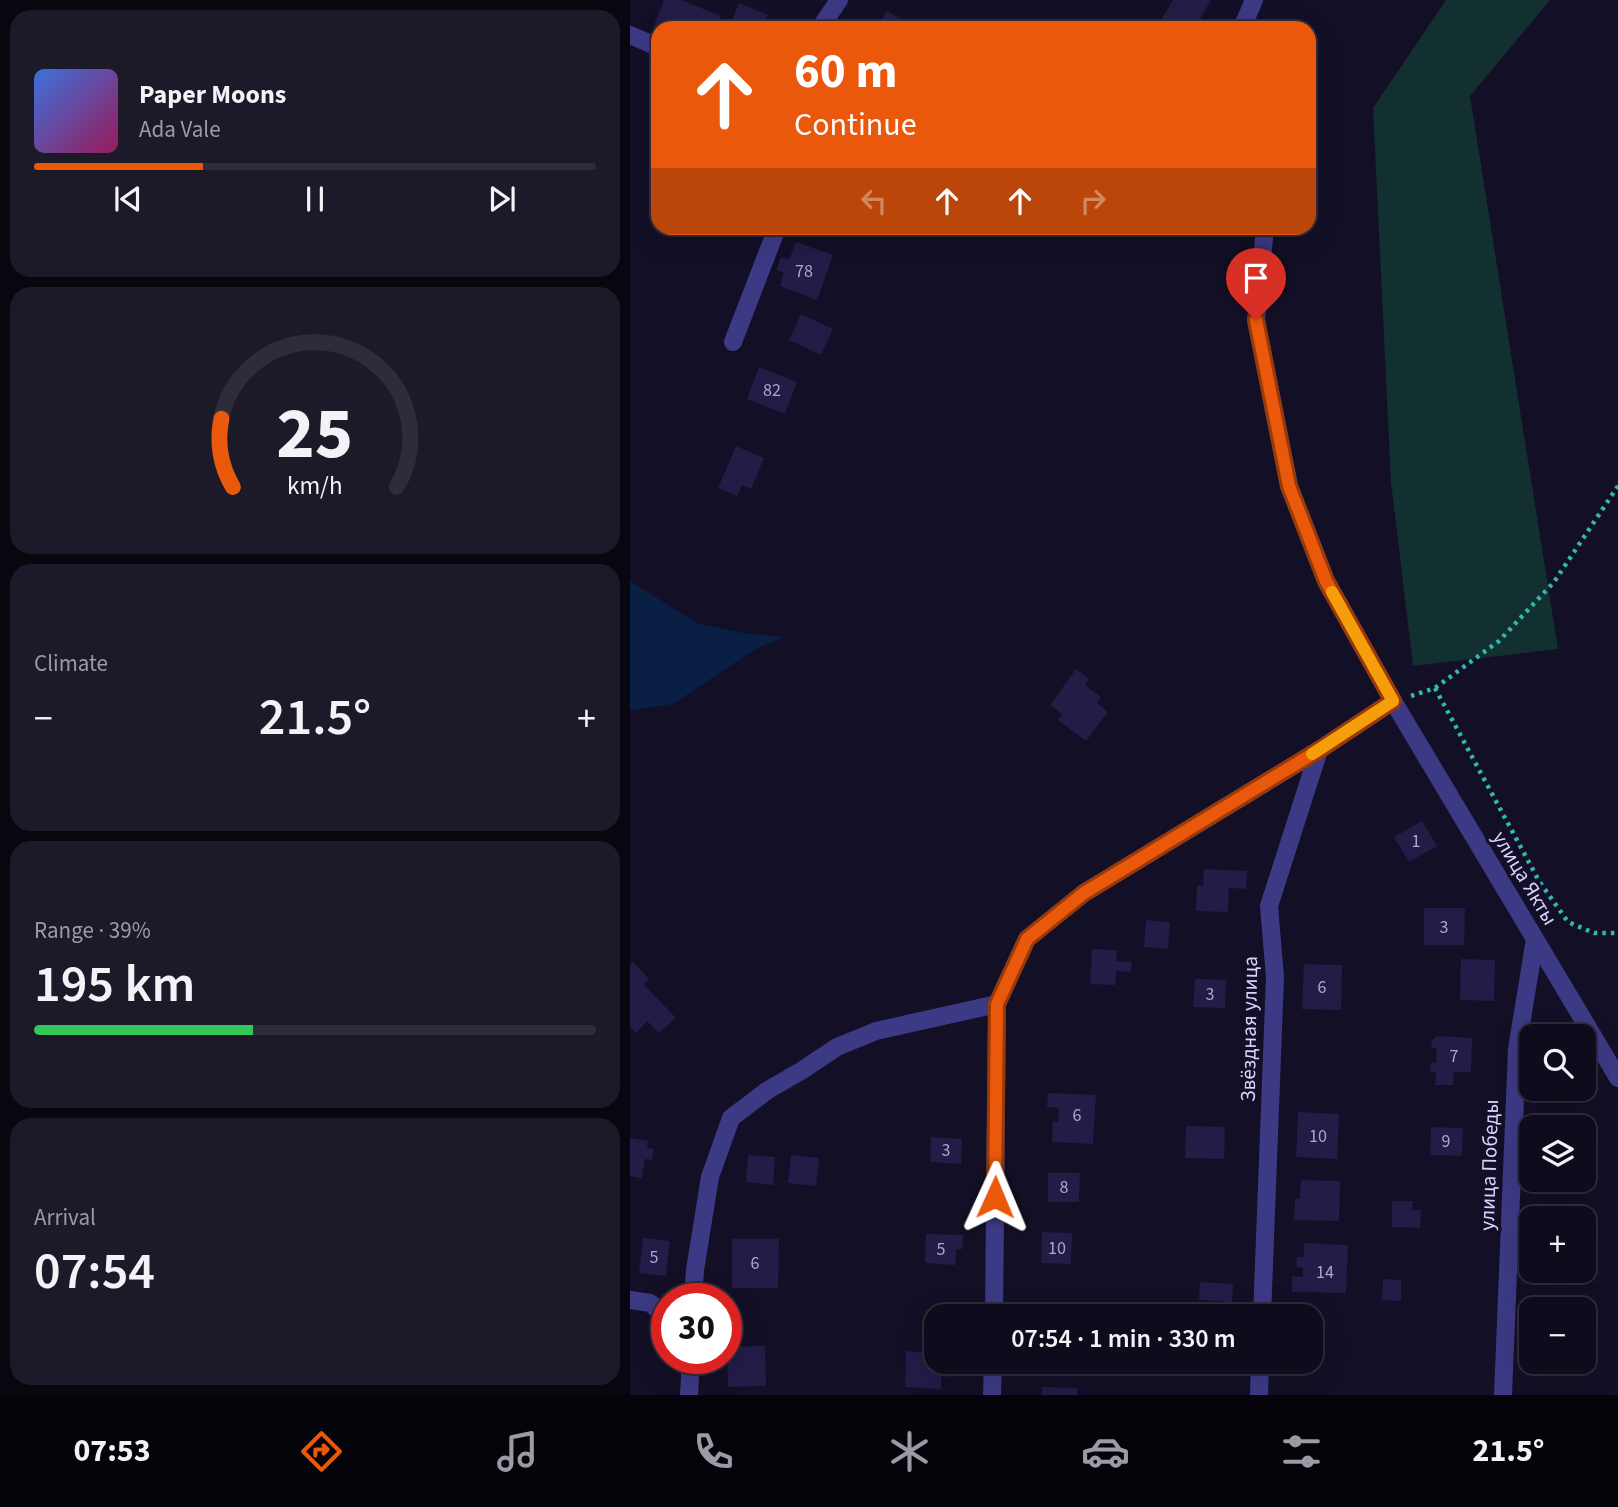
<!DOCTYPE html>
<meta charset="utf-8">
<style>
:root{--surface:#0e0b1c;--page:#1c1929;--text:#f1f3f6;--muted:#9b9ba3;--line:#2e2b3b;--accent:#ea580c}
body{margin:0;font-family:"Source Sans 3",sans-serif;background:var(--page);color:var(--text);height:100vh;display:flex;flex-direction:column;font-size:26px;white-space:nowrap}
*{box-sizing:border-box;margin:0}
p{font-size:23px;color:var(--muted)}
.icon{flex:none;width:38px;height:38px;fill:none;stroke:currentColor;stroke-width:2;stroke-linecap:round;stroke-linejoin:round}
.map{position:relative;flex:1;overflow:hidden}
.details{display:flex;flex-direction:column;gap:10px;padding:10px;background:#08060f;width:630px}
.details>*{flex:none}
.top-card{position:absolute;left:21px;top:21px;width:665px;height:214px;border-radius:21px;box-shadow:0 7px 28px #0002,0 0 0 2px var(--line);background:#ea580c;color:#fff;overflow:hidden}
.buttons{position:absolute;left:889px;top:1024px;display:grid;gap:14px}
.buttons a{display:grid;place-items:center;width:77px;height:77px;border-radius:14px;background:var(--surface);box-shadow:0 7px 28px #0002,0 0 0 2px var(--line);font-size:35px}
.speed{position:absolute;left:21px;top:1283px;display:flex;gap:14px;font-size:35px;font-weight:700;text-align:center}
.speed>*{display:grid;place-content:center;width:91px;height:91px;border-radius:50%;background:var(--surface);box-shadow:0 7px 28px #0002,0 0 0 2px var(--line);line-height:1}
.speed .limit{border:10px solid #d22;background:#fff;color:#111}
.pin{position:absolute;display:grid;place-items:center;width:60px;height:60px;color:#fff;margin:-72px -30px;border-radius:50% 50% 50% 0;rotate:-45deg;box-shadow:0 0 7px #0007}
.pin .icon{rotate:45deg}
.me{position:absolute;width:77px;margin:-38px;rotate:1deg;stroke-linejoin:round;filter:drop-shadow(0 0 5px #0008)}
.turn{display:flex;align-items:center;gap:24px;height:147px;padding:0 28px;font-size:32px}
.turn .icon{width:91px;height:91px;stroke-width:2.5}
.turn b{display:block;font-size:49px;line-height:60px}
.lanes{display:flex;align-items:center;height:66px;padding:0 28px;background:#0003;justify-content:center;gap:35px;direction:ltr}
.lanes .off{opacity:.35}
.big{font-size:52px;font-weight:600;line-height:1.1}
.details .card{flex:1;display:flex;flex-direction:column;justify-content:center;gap:10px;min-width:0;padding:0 24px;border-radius:21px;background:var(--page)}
.details .dial{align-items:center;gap:0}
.dial svg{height:182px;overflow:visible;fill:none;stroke:var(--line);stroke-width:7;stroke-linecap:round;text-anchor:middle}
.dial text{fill:var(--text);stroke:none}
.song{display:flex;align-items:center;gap:21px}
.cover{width:84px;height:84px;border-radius:10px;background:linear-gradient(135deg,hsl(220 70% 55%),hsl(330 70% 35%))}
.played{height:7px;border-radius:4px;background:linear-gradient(90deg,var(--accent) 30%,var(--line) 30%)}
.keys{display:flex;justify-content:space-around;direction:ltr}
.heat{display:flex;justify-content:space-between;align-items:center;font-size:38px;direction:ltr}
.charge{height:10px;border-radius:5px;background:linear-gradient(90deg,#34c759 39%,var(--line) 0)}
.trip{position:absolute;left:294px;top:1304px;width:399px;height:70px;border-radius:21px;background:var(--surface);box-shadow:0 7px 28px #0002,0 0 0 2px var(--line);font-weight:600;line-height:70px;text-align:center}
.dock{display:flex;height:112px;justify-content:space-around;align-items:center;background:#06040b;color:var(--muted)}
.dock .icon{width:49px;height:49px}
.dock .on{color:var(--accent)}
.dock b{font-size:32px;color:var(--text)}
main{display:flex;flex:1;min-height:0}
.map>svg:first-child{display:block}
.green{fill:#12302f}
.water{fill:#0a1f44}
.building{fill:#241b47}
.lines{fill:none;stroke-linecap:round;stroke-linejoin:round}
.path{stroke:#2fb8b0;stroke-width:4.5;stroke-dasharray:3.5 5;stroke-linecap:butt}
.minor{stroke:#3d3a85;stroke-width:18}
.route-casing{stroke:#983908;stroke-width:18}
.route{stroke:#ea580c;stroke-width:12}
.slow{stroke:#f59e0b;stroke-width:12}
.labels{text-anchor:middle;stroke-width:7;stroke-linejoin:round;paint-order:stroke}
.number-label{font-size:18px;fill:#aca6d1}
.street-label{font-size:21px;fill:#d9d4ff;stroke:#130f26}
</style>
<main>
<section class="details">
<div class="card">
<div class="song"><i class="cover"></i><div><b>Paper Moons</b><p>Ada Vale</p></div></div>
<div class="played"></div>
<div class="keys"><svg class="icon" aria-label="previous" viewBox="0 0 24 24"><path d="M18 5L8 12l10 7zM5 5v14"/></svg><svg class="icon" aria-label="pause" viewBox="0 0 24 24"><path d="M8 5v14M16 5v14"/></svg><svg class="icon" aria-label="next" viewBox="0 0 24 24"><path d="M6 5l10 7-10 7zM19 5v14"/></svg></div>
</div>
<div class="card dial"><svg viewBox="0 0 100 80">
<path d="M14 69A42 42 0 1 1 86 69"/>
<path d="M14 69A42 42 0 0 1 9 39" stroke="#ea580c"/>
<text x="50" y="56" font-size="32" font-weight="700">25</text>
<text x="50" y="72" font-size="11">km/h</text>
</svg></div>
<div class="card"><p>Climate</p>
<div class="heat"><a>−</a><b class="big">21.5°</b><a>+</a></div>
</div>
<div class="card"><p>Range · 39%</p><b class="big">195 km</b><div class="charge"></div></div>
<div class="card"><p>Arrival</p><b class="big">07:54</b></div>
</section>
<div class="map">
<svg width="988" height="1395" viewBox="0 0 988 1395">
<rect width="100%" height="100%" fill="#130f26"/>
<path class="green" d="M816,0H920L840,96L928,649L783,666L761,482L743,108Z"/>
<path class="water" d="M0,581L67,623L113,633L154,637L127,648L43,704L2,710L0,709Z"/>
<path class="building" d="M34,0H51L91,16L86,28H28V30L23,28Z
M543,0H581L566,26L554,19L549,28L532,18Z
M109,3L138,15L133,28H99Z
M256,11L285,26L284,28H248Z
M166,242L203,255L187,300L150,286L154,273L146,270L151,257L159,260Z
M171,314L203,329L191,355L159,340Z
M129,367L167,382L155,414L117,399Z
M106,446L134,458L121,489L112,485L107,496L88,488Z
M446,669L459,679L455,685L471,697L467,703L478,712L456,741L428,720L432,714L420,705Z
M792,821L807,846L779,862L764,837Z
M574,869L617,871L616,889L599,888L598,912L566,911L567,885L573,886Z
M794,908H835L834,945H794Z
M516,920L540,922L538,949L514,947Z
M462,949L487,950L486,961L502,962L501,972L486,971L485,985L460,984Z
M831,959L865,960L864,1001L830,1000Z
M3,962L19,979L14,985L46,1018L29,1033L17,1021L6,1033L0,1027V965Z
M674,964L712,965L711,1010L672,1009Z
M565,979L596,980L595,1008L563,1007Z
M807,1036L842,1038L841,1072H824L823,1085H805L806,1072H800L801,1063H806L807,1050L801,1046L802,1040Z
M418,1093L466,1095L463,1144L422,1142L423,1121L428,1122L429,1108L417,1107Z
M668,1112L709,1114L707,1159L666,1157Z
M556,1126L595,1127L594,1159L555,1158Z
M801,1127L833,1128L832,1156L800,1155Z
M954,1129H963L962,1160H954Z
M301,1137L332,1139L331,1164L300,1162Z
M0,1138L18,1141L17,1148L24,1149L22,1160L15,1159L12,1178L0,1176Z
M118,1155L145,1157L143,1185L116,1182Z
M161,1155L189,1158L186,1186L158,1183Z
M418,1173H450L449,1202H418Z
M671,1180L710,1181L709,1221L664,1220L665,1199H670Z
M762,1201H783L782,1210H791L790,1228L762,1227Z
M412,1232L442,1233L441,1264L411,1263Z
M296,1234L333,1235L332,1249H326L325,1265L295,1263Z
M13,1238L40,1241L36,1276L9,1273Z
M102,1239H149L148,1288H102Z
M674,1243L718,1245L716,1293L662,1292V1276L673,1277V1268L666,1267L667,1257H674Z
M753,1279L771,1280V1301L752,1300Z
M570,1282L603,1284L602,1302L569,1300Z
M135,1346L136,1386L98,1387L97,1347Z
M276,1351L306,1353V1362H312V1366H320V1377L311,1376V1389L275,1387Z
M917,1362H955V1371L916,1370Z
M412,1387L447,1388V1395H412Z"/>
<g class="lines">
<path class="path" d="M805,688L909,881L938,922L964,933H988
M781,696L805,688L869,641L924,582L988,486"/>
<path class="minor" d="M190,28L209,0
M612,28L624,0
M0,35L28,47
M635,228L626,320L659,486L696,581L763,701L988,1078
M103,342L147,228
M63,1298L65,1270L80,1177L101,1118L138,1090L171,1071L207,1047L246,1031L367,1004L397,939L454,893L689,750L763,701
M0,1300L20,1303L37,1317
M364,1316L367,1004
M632,1316L645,977L639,906L689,750
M59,1395L61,1358
M362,1395L363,1362
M629,1395L630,1362
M873,1395L887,1049L905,939"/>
</g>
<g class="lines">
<defs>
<path id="route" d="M365,1197L367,1004L397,939L454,893L689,750L763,701L696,581L659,486L626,320"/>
</defs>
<use href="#route" class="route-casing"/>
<use href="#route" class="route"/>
<path class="slow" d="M682,754L763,701L702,592"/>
</g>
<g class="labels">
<g class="number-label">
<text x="174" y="277">78</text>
<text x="142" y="396">82</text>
<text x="786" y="847">1</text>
<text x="814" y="933">3</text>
<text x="692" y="993">6</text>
<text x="580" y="1000">3</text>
<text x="824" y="1062">7</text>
<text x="447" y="1121">6</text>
<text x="688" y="1142">10</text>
<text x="816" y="1147">9</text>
<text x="316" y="1156">3</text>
<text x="434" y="1193">8</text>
<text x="427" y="1254">10</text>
<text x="311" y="1255">5</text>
<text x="24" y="1263">5</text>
<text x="125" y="1269">6</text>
<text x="695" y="1278">14</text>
</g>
<g class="street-label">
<text transform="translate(895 878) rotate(59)" y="7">улица Якты</text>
<text transform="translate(619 1029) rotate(-89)" y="7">Звёздная улица</text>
<text transform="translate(859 1165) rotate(-88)" y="7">улица Победы</text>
</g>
</g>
</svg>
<div class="buttons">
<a><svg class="icon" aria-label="search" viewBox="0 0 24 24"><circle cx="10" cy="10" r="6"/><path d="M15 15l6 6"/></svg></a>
<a><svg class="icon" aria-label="layers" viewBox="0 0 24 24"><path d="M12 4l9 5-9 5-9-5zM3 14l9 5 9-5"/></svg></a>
<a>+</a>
<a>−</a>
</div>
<div class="speed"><div class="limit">30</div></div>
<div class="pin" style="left:626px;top:320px;background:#d93025"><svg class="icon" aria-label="arrive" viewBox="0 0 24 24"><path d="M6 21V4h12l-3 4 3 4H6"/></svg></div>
<svg class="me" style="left:365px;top:1197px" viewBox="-20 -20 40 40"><path d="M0-17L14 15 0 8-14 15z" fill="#ea580c" stroke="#fff" stroke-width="4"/></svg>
<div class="trip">07:54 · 1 min · 330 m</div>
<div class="top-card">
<div class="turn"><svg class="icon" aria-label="ahead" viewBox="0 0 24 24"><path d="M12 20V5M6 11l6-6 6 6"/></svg><div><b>60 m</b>Continue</div></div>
<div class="lanes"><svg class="icon off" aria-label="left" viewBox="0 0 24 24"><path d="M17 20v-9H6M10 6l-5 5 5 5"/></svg><svg class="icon" aria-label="ahead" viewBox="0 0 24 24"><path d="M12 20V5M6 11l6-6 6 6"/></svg><svg class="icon" aria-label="ahead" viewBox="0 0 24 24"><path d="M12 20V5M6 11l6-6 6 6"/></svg><svg class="icon off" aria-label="right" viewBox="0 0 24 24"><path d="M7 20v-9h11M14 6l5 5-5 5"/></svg></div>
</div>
</div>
</main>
<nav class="dock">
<b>07:53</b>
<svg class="icon on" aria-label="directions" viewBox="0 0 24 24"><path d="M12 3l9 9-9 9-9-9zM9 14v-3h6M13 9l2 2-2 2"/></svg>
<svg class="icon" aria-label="music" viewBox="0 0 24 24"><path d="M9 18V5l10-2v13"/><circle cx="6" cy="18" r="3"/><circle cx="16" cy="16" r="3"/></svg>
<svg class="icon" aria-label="phone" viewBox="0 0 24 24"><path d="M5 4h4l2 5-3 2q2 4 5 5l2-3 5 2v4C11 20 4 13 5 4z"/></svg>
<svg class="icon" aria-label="climate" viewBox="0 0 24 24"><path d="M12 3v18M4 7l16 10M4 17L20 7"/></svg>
<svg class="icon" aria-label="car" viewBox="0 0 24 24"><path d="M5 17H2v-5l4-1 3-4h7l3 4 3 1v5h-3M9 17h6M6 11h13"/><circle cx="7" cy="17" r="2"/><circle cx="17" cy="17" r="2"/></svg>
<svg class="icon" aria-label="filters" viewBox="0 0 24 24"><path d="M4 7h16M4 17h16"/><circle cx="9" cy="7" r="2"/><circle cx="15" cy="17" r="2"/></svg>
<b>21.5°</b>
</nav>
